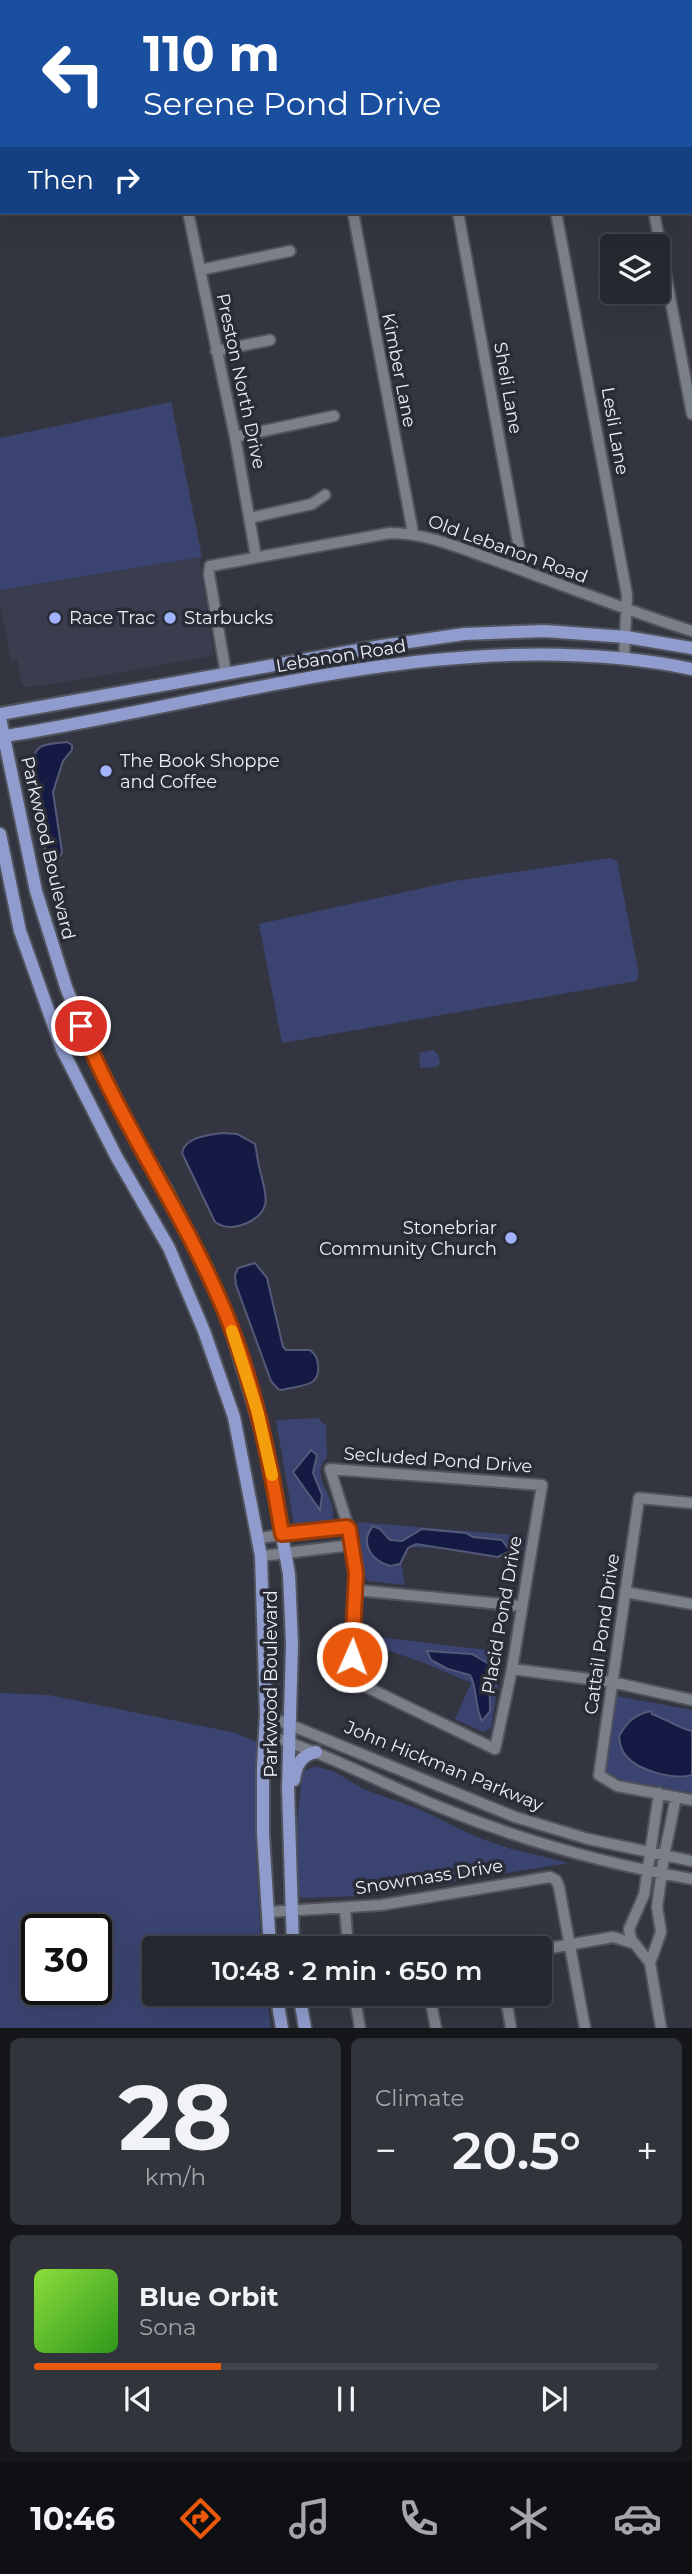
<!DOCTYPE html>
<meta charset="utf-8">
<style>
:root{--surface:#262830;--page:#32343c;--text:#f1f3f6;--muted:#a4a6ab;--line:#42444c;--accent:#ea580c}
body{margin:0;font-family:Montserrat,sans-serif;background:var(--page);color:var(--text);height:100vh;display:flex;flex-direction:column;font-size:26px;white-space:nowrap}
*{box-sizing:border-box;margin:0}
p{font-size:23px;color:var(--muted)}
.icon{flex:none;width:38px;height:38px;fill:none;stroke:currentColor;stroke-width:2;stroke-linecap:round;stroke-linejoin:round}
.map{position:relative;height:2028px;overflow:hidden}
.drawer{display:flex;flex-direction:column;gap:10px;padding:10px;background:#15161a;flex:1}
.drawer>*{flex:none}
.hud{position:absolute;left:0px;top:0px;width:693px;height:214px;box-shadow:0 7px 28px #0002,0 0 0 2px var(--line);background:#1a4fa0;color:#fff;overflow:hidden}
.buttons{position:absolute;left:600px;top:234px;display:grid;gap:14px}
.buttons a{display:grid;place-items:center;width:70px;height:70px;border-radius:7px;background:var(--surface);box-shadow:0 7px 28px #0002,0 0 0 2px var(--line);font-size:35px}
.speed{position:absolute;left:21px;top:1914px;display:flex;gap:14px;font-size:35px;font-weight:700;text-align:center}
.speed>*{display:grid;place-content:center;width:91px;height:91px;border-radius:50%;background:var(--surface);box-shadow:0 7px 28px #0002,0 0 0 2px var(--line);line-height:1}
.speed .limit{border:4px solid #111;border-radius:10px;background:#fff;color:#111}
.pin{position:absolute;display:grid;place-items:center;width:60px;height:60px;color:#fff;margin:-30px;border:4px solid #fff;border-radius:50%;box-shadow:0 2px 7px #0007}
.me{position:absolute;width:77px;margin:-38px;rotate:2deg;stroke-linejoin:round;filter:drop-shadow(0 0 5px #0008)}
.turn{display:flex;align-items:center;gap:24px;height:147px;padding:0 28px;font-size:32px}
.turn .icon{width:91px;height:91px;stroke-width:2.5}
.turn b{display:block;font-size:49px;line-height:60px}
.then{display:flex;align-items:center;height:66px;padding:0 28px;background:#0003;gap:14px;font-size:26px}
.big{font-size:52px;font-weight:600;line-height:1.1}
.drawer .widget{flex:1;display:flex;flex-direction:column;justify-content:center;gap:10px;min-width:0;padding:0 24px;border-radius:10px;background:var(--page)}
.drawer .dial{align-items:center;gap:0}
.dial b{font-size:91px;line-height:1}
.song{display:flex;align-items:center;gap:21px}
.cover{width:84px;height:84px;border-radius:10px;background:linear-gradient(135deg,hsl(90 70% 55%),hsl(110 70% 35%))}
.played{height:7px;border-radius:4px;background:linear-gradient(90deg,var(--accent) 30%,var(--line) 30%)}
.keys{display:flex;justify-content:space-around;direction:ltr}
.heat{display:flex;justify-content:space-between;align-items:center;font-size:38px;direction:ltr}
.drawer .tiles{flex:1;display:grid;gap:10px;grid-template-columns:1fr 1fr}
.widget:last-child{grid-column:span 2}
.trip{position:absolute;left:142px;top:1936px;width:410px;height:70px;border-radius:7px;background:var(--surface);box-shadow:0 7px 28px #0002,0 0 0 2px var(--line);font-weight:600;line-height:70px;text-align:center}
.tab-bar{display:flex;height:112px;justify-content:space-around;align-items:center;background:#0f1013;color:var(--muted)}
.tab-bar .icon{width:49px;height:49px}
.tab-bar .selected{color:var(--accent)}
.tab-bar b{font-size:32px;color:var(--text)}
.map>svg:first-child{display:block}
.built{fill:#393d4d}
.green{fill:#3b4471;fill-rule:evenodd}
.water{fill:#141a43;stroke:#555a78;stroke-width:2}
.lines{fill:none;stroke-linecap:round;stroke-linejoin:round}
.stream{stroke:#555a78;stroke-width:2.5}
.minor-casing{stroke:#51545c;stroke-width:14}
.major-casing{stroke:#51545c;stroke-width:16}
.minor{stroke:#7b7f8a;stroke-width:10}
.major{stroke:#8f9ccd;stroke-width:12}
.route-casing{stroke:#983908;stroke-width:18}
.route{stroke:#ea580c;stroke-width:12}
.slow{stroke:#f59e0b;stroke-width:12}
.poi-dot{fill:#a1b3fd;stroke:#292c36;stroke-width:2.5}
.labels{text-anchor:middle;stroke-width:7;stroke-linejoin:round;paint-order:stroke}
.street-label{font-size:18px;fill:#eceef4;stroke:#292c36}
.poi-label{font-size:18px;fill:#eceef4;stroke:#292c36;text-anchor:start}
</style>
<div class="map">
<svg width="692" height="2028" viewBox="0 0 692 2028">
<rect width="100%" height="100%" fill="#333640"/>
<path class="built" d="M288,0H684L288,2Z
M199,557L214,656L46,685L25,687L21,682L17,659L11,661L0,603V590Z"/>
<path class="green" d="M171,402L202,557L0,590V438Z
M610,858L617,861L639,975L636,981L282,1043L259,924L455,881Z
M433,1050L438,1054L440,1064L436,1067L420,1068L419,1053Z
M318,1418L326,1426L327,1457C307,1480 340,1497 332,1521L294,1524L276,1420Z
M357,1522L525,1536L521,1557L509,1553L398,1546L405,1585L368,1581C358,1568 363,1539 357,1522Z
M361,1635L503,1652L491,1728L483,1732L455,1719L471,1683L427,1664L370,1644L363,1647Z
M0,1693L49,1695L236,1733L256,1742L260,1752L256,1847L261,1948H154V1993H266L271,2028H0ZM37,1930H96V1990H37Z
M616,1696L692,1710V1793L618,1779L605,1771Z
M315,1766L335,1772L363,1789L419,1809L474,1836L511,1849L569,1863L362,1896L302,1898L297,1892V1823L302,1775L304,1771Z"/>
<path class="water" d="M67,742L72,745V750L63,761L53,792L62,853L59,857L53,858L46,853L32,767C34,741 47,745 67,742Z
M222,1133L237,1134L255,1144C257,1152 257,1159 259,1166C264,1190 276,1210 247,1223C235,1228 225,1229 215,1222L182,1153C185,1137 208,1135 222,1133Z
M255,1263L267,1278L283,1347L286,1350H310C316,1355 317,1357 318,1365C321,1388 299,1385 282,1390L278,1389L271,1381L236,1285L235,1275L238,1268Z
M311,1450L317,1455L313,1473L322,1495L320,1510L293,1472Z
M373,1526L380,1529L390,1540L402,1541L422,1529L466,1533L473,1537L502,1540L510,1551L498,1557L416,1544L408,1548L400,1564L390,1566C371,1560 359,1543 373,1526Z
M427,1651L472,1654L489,1664L490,1711L482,1721C474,1706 478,1689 470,1675L448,1669L431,1660Z
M651,1711L652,1714C666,1719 678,1728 692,1731V1775C675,1780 639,1771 627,1757C621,1751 620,1744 619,1736C627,1722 634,1715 651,1711Z"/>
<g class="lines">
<path class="stream" d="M292,0V2"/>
<defs>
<path id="minor" d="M72,2L73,0
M95,2L97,0
M0,98L2,96
M0,117L2,115
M188,212L235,437L256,557
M353,212L413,533
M458,212L523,570
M556,212L627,595L624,658
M654,212L692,414
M200,270L290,251
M216,351L270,340
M235,437L334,416
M250,518L312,504L325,495
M226,674L209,574L210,566L390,533C426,533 460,548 494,560C560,584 625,610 692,631
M330,1469L542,1485L512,1669L495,1749L352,1680L357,1573L349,1529Z
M692,1503L639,1498L599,1775L617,1786L692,1800
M259,1538L347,1526
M261,1556L352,1545
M355,1590L522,1606
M625,1592L692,1604
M512,1669L612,1682L692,1700
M266,1715L515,1817L588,1839L692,1861
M266,1735C327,1753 383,1784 442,1808C523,1841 606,1864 692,1879
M659,1793L644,1895L629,1929L631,1939L650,1963L661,2028
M345,1908L348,1948
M267,1912L381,1905L550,1877L556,1880L559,1887L585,2028
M539,1950L613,1937L633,1943
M650,1963L661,1932L657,1907L664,1856L676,1797
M354,1993L360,2028
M429,1993L436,2028
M505,1993L511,2028"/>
<path id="major" d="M0,714L381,646L464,634L545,631L626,637L692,648
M0,718L36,891L66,987L89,1045L138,1143L167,1191L226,1313L265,1442L289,1574L292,1644L288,1788L293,1948
M0,737C228,701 460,622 692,669
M0,834L20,931L62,1049L116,1156L169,1248L204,1331L234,1417L261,1556L266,1715L263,1767V1833L270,1948
M294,1780C296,1765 301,1755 316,1752
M276,1993L282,2028
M299,1993L305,2028"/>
</defs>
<use href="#minor" class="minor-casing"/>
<use href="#major" class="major-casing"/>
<use href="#minor" class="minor"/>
<use href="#major" class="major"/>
</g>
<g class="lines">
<defs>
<path id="route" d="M81,1026C121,1125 184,1213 225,1312C254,1382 270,1460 282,1534L347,1527L349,1529L356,1573L352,1657"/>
</defs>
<use href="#route" class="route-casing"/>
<use href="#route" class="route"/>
<path class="slow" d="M232,1331L257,1410L272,1475"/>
</g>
<g class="poi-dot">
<circle cx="55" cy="618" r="7"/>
<circle cx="170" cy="618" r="7"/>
<circle cx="106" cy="771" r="7"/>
<circle cx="511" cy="1238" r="7"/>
</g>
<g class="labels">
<g class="street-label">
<text transform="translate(399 370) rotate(79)" y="6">Kimber Lane</text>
<text transform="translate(241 381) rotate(78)" y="6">Preston North Drive</text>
<text transform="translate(508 388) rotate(80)" y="6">Sheli Lane</text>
<text transform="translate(615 431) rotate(80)" y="6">Lesli Lane</text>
<text transform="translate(508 549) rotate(20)" y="6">Old Lebanon Road</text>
<text transform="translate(341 656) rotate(-9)" y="6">Lebanon Road</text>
<text transform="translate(48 848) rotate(77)" y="6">Parkwood Boulevard</text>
<text transform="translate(438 1460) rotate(4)" y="6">Secluded Pond Drive</text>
<text transform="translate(502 1615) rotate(-80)" y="6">Placid Pond Drive</text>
<text transform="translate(602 1634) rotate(-82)" y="6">Cattail Pond Drive</text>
<text transform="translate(271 1684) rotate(-90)" y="6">Parkwood Boulevard</text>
<text transform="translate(444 1766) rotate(22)" y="6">John Hickman Parkway</text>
<text transform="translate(429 1877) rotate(-9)" y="6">Snowmass Drive</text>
</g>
<g class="poi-label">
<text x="69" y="624">Race Trac</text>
<text x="184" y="624">Starbucks</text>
<text x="120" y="767">The Book Shoppe<tspan x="120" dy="21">and Coffee</tspan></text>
<text x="497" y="1234" text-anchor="end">Stonebriar<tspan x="497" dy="21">Community Church</tspan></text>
</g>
</g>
</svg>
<div class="buttons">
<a><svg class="icon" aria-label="layers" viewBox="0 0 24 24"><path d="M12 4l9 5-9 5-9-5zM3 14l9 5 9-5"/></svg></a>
</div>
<div class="speed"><div class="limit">30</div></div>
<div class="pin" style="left:81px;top:1026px;background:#d93025"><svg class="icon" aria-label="arrive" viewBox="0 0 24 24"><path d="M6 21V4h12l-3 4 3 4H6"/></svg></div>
<svg class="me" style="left:352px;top:1657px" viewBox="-20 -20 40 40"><circle r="17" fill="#ea580c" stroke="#fff" stroke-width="3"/><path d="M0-11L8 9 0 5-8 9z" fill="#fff"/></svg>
<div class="trip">10:48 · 2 min · 650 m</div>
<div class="hud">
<div class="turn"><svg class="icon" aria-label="left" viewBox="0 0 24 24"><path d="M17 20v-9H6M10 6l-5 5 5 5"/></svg><div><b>110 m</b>Serene Pond Drive</div></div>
<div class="then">Then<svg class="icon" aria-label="right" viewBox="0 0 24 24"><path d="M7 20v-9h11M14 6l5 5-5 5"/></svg></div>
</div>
</div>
<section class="drawer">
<div class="tiles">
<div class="widget dial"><b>28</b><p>km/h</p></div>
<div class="widget"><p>Climate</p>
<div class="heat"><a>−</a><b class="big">20.5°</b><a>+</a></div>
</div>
<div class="widget">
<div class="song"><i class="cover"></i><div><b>Blue Orbit</b><p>Sona</p></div></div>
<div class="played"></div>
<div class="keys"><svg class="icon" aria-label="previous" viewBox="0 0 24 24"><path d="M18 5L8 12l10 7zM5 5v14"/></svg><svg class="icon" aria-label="pause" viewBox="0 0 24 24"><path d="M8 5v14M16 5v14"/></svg><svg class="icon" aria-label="next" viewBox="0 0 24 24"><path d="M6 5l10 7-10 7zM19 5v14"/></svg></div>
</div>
</div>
</section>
<nav class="tab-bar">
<b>10:46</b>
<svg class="icon selected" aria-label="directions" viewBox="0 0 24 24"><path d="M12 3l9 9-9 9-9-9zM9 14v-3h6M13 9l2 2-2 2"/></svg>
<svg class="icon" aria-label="music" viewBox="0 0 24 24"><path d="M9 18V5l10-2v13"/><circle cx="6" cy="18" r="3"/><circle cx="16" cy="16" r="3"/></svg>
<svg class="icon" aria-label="phone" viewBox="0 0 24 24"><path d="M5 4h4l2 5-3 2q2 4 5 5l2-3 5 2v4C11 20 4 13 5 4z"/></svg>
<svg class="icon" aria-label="climate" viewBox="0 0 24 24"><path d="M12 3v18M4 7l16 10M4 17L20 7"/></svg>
<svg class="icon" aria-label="car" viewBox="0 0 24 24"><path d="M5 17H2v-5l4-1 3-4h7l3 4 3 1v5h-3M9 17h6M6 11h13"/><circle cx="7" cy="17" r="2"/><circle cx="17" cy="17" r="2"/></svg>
</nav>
